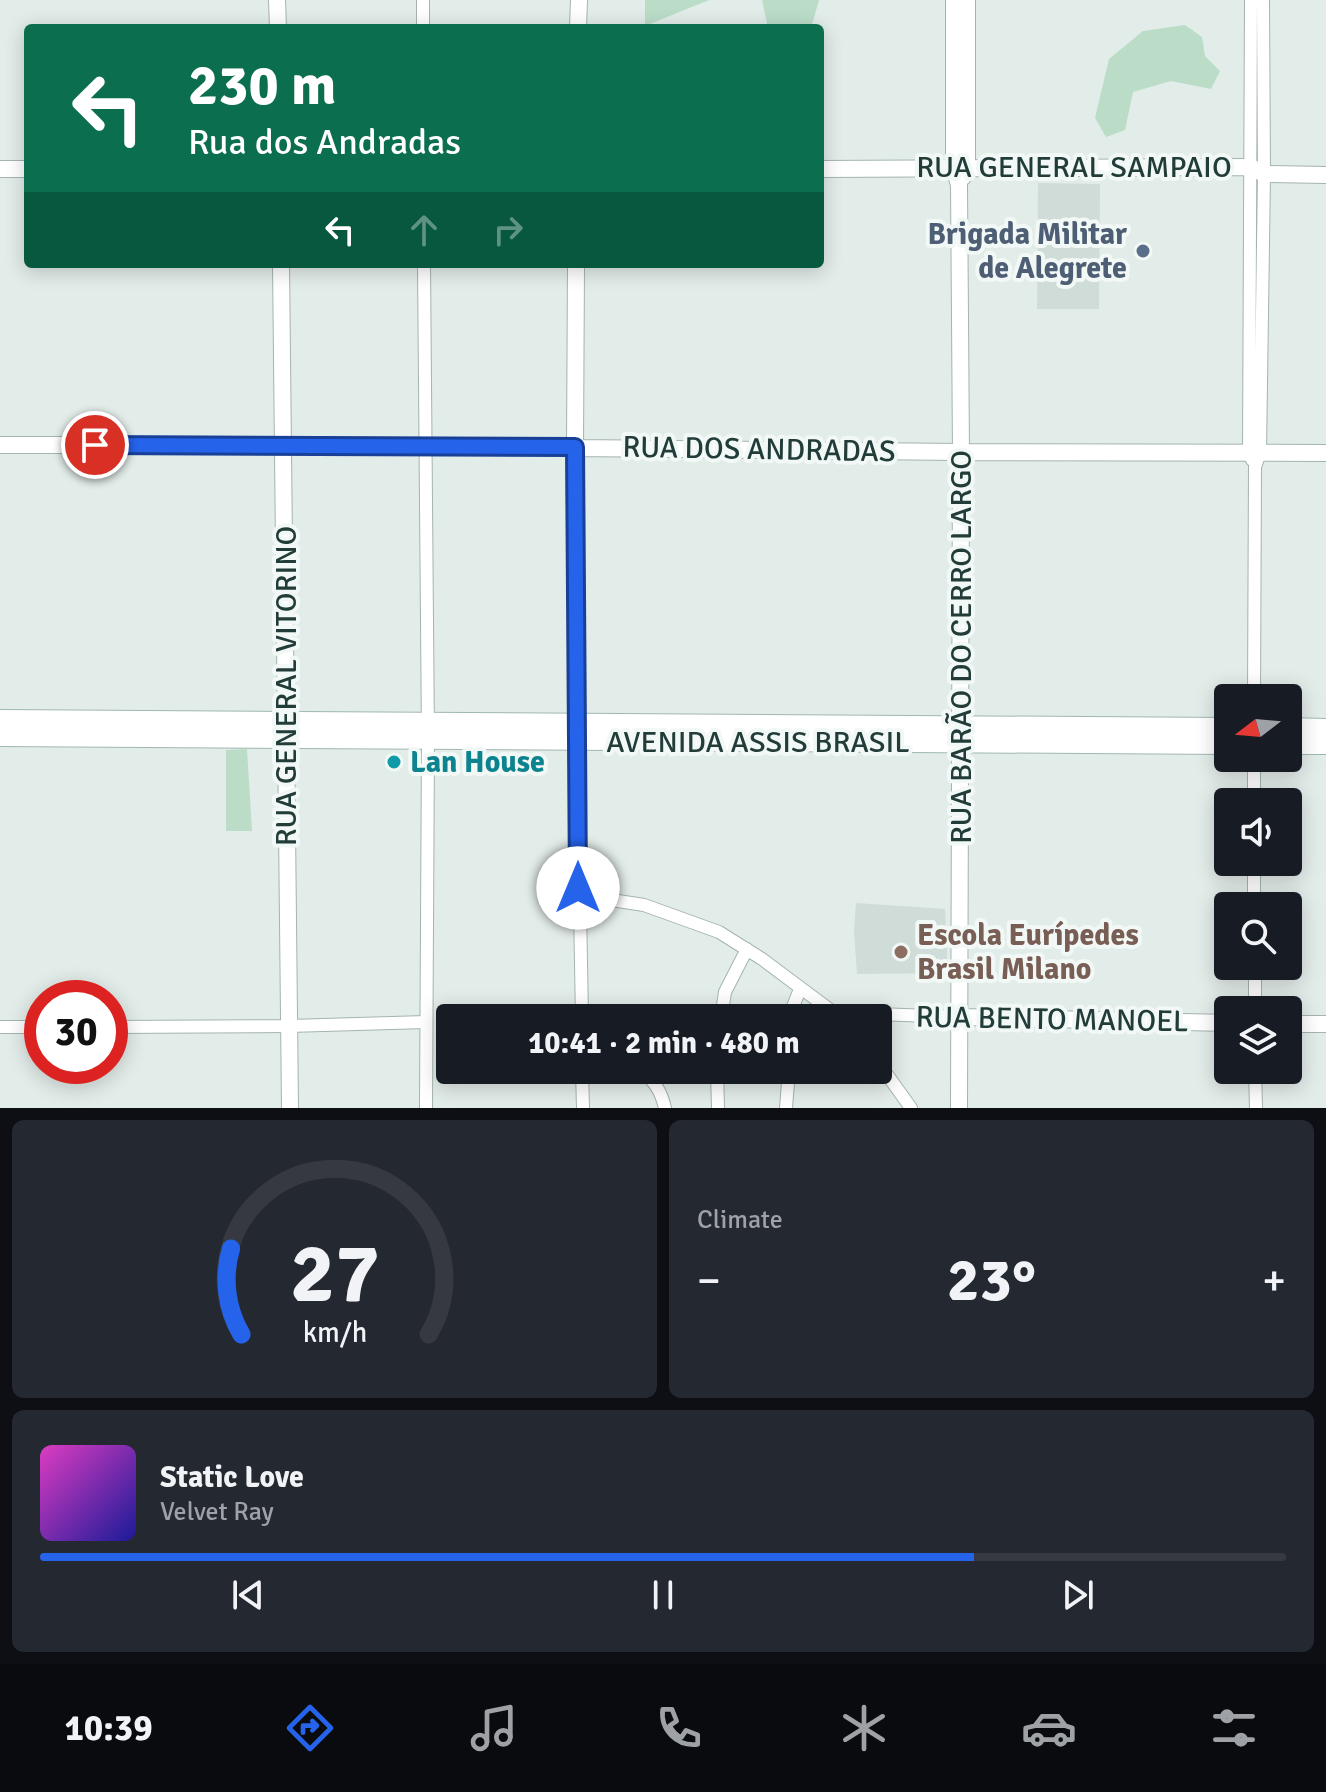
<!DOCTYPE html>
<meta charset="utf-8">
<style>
:root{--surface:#171b24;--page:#242831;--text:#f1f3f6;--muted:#9ea1a6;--line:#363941;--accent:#2563eb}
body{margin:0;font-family:Signika,sans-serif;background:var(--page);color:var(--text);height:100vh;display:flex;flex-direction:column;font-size:30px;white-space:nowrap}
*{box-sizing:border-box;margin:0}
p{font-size:26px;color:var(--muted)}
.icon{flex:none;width:44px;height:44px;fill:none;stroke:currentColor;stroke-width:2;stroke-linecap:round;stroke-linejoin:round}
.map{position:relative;height:1108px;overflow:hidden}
.side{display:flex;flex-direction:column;gap:12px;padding:12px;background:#0d0f14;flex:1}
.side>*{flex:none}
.hud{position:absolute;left:24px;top:24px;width:800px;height:244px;border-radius:8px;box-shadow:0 4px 20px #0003;background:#0b6e4f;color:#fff;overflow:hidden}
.needle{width:52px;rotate:254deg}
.tools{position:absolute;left:1214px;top:684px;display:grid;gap:16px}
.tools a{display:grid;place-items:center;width:88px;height:88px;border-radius:8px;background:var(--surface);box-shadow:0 4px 20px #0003;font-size:40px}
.speed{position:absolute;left:24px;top:980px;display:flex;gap:16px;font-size:40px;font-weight:700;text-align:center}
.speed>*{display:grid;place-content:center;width:104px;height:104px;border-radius:50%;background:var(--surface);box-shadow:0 4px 20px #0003;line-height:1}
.speed .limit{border:12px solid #d22;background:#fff;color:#111}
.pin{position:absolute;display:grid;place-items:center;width:68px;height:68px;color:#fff;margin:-34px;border:4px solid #fff;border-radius:50%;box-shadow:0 2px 8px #0007}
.me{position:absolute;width:88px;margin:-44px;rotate:0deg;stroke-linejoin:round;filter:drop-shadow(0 0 6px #0008)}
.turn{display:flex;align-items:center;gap:28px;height:168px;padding:0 32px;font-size:36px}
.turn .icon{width:104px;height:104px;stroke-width:2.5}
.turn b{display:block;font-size:56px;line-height:68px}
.lanes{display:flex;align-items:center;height:76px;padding:0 32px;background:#0003;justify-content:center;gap:40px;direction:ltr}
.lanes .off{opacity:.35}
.big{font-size:60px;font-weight:700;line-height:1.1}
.side .card{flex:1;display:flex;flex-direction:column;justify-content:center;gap:12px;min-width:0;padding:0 28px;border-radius:12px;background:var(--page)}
.side .dial{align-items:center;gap:0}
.dial svg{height:208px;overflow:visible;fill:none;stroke:var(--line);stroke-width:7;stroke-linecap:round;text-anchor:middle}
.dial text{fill:var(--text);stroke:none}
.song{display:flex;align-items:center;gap:24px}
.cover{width:96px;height:96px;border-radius:12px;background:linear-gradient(135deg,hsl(310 70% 55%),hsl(240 70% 35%))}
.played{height:8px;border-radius:4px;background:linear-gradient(90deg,var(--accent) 75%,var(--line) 75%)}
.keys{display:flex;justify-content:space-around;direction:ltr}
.heat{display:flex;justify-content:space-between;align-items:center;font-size:44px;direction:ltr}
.side .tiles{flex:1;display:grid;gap:12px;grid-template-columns:1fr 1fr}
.card:last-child{grid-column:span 2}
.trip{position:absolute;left:436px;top:1004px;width:456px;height:80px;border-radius:8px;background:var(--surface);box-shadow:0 4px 20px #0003;font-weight:700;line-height:80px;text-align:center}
.tabs{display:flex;height:128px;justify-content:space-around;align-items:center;background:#090b0e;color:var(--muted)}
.tabs .icon{width:56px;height:56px}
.tabs .active{color:var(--accent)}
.tabs b{font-size:36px;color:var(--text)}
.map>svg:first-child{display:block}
.built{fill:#d0dcd8}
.green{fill:#bbddc8}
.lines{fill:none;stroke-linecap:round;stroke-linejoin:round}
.minor-casing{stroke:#a5b4b1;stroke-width:14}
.tertiary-casing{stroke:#a5b4b1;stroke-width:18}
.secondary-casing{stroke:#a0b8b2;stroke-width:20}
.minor{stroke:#fff;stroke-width:12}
.tertiary{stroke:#fff;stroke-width:16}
.secondary{stroke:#fff;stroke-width:18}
.route-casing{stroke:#184099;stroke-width:20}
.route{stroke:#2563eb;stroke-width:14}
.service-dot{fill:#5c6f8a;stroke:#f2f8f6;stroke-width:3}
.culture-dot{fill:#0f9aa8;stroke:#f2f8f6;stroke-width:3}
.education-dot{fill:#8d6e63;stroke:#f2f8f6;stroke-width:3}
.labels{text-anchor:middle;stroke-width:8;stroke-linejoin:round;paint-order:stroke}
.street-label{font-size:30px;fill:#223d39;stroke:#f2f8f6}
.service-label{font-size:30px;font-weight:bold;fill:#4e5e75;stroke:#f2f8f6;text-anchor:end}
.culture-label{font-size:30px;font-weight:bold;fill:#0d838f;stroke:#f2f8f6;text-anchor:start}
.education-label{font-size:30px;font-weight:bold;fill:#785e54;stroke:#f2f8f6;text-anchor:start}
</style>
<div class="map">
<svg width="1326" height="1108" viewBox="0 0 1326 1108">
<rect width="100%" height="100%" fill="#e2ece9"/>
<path class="built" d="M1038,183L1100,184L1099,309H1037Z
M856,903L945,909L948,973L857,974L854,931Z"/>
<path class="green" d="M645,0H709L645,26Z
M762,0H819L811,28H768Z
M1185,25L1202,37L1205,56L1220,71L1211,89L1171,81L1133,92L1125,130L1106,137L1095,118L1109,59L1143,31Z
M247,749L252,831H226V750Z"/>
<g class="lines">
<defs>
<path id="minor" d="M423,0V28
M1251,0L1249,452L1252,460
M424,264L428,740L426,1108
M1254,698L1255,467L1260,453L1264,174L1263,0
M577,741L582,1018
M1254,758V802
M1254,862V906
M579,895L644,905L719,932L762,959L841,1018
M1255,966V1010
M876,1014L959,1017
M721,1018L725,992L747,949
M792,1018V1009L800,989
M0,1027H42
M110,1027L289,1026L426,1022
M878,1062L911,1108
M582,1070L583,1108
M641,1070C655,1082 661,1091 665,1108
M717,1070L718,1108
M1255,1070L1256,1108
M786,1108L789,1070"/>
<path id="tertiary" d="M277,0L278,28
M954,0V167L959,185L961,452L959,1108
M578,28L579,0
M0,169H28
M820,169L1251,167L1264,174L1326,175
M963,177L967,168V0
M281,264L290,1108
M576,264L575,447L577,736
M0,445H284L961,452L1326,453
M959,1017L1228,1023
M1288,1024H1326"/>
<path id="secondary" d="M0,719L1228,727
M1288,727L1326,728
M0,737L1228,745
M1288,745H1326"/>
</defs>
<use href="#minor" class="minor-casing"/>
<use href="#tertiary" class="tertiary-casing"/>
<use href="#secondary" class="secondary-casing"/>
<use href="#minor" class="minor"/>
<use href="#tertiary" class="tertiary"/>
<use href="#secondary" class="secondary"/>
</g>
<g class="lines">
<defs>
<path id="route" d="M95,445L575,447L578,888"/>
</defs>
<use href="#route" class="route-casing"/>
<use href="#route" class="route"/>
</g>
<circle class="service-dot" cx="1143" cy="251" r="8"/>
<circle class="culture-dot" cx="394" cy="762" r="8"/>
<circle class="education-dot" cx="901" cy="952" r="8"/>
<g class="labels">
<g class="street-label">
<text x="1074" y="177">RUA GENERAL SAMPAIO</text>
<text transform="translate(759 449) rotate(1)" y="10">RUA DOS ANDRADAS</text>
<text transform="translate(961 647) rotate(-90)" y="10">RUA BARÃO DO CERRO LARGO</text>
<text transform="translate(286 686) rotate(-90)" y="10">RUA GENERAL VITORINO</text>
<text x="758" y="752">AVENIDA ASSIS BRASIL</text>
<text transform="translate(1052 1019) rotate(1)" y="10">RUA BENTO MANOEL</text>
</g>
<g class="service-label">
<text x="1127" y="244">Brigada Militar<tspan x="1127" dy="34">de Alegrete</tspan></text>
</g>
<g class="culture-label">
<text x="410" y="772">Lan House</text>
</g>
<g class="education-label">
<text x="917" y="945">Escola Eurípedes<tspan x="917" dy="34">Brasil Milano</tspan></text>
</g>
</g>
</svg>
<div class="tools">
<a><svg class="needle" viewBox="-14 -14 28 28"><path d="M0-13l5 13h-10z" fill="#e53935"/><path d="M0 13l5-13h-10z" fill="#9ea1a6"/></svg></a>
<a><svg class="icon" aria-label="sound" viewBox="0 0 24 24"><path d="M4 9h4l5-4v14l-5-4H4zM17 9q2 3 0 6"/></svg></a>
<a><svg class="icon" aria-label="search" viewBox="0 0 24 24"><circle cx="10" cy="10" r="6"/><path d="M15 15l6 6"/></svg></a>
<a><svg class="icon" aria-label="layers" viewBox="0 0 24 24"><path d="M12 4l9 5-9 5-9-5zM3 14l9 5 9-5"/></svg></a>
</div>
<div class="speed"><div class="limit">30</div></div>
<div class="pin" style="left:95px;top:445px;background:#d93025"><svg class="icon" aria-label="arrive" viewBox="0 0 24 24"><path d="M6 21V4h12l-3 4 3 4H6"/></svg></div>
<svg class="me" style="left:578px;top:888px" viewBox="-20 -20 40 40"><circle r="19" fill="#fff"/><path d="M0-13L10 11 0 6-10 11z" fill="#2563eb"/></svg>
<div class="trip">10:41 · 2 min · 480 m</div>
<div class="hud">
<div class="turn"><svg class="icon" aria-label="left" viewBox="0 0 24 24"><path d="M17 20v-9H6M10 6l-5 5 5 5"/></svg><div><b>230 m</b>Rua dos Andradas</div></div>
<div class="lanes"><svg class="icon" aria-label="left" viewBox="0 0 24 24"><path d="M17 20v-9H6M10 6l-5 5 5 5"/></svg><svg class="icon off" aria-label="ahead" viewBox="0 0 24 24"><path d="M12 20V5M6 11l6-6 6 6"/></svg><svg class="icon off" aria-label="right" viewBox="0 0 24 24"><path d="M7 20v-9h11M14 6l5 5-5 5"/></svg></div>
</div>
</div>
<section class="side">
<div class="tiles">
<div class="card dial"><svg viewBox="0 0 100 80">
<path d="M14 69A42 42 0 1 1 86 69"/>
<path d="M14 69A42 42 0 0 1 10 36" stroke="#2563eb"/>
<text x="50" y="56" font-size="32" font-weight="700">27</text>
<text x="50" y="72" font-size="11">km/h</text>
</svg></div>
<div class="card"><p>Climate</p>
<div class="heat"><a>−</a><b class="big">23°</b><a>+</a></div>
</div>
<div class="card">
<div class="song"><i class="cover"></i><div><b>Static Love</b><p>Velvet Ray</p></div></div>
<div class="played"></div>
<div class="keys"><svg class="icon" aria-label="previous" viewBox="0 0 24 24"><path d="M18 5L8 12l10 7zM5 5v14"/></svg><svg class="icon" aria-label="pause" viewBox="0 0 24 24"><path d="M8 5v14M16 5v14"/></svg><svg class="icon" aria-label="next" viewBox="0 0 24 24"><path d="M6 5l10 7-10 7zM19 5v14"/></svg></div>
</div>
</div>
</section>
<nav class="tabs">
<b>10:39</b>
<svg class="icon active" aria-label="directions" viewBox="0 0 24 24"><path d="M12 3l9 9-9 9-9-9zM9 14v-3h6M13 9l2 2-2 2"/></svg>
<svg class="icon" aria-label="music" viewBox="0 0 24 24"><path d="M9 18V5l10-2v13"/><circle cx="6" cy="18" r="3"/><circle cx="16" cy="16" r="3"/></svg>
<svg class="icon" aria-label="phone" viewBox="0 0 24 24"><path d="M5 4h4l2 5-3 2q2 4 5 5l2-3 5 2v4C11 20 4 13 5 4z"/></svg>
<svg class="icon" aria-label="climate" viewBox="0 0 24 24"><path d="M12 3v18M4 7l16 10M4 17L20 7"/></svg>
<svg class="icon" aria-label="car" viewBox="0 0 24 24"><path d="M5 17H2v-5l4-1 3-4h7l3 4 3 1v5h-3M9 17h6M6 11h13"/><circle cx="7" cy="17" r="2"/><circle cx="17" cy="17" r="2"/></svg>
<svg class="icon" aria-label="filters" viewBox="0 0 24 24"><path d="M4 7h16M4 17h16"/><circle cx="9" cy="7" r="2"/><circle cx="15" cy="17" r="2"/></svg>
</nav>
